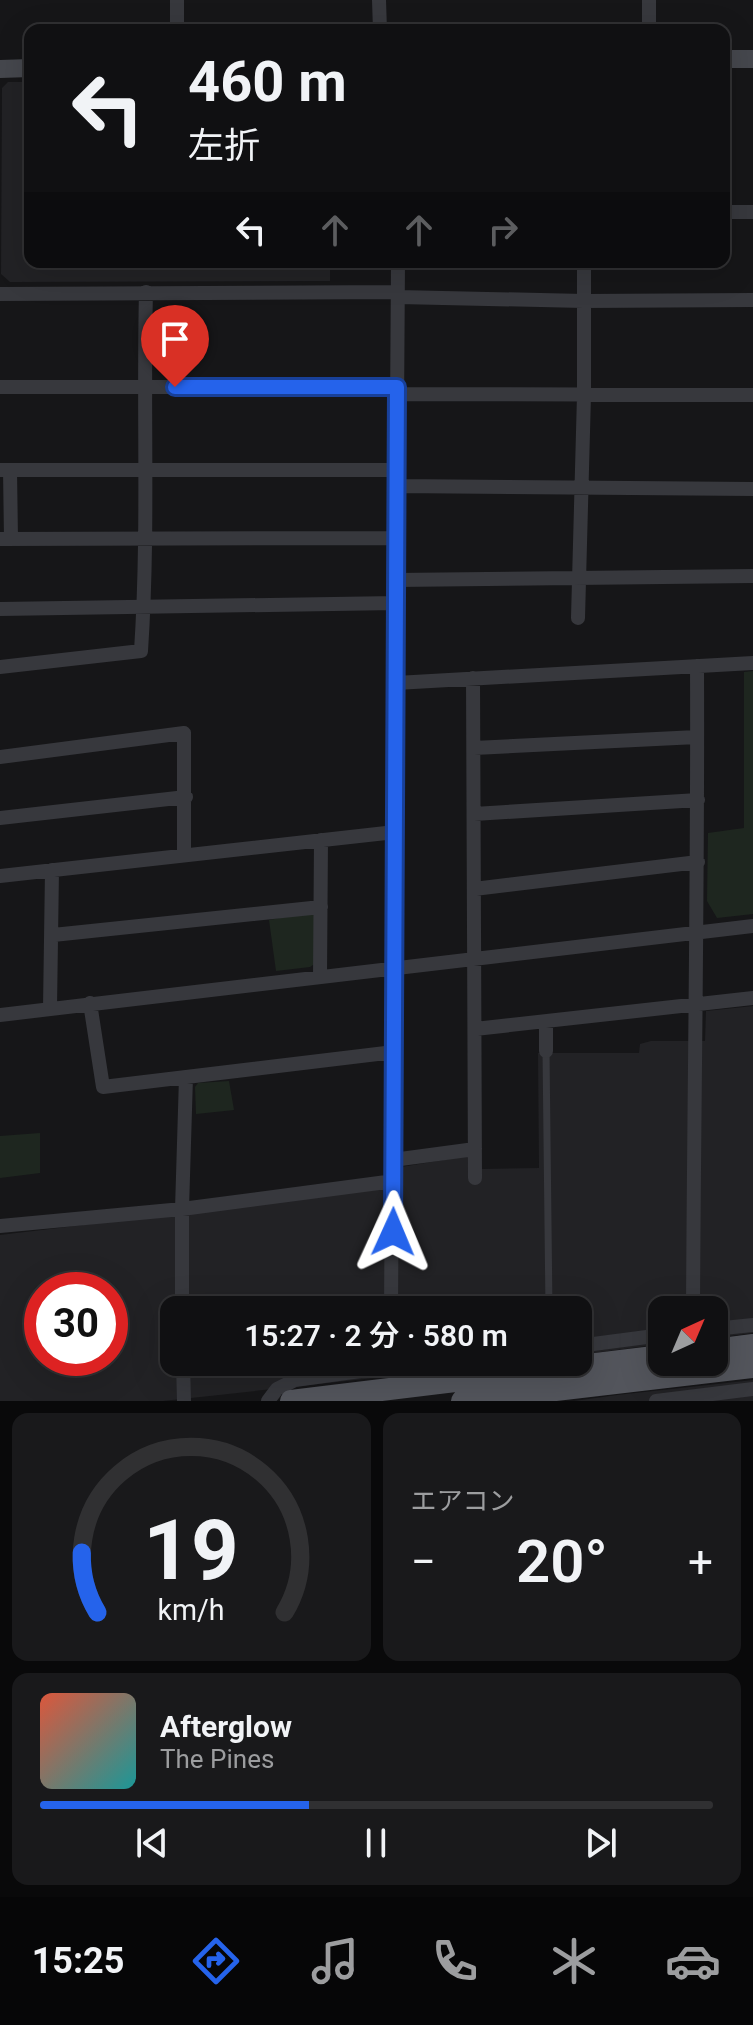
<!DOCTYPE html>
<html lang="ja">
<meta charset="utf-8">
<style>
:root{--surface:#101012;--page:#19191b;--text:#f1f3f6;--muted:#9c9d9f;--line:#303032;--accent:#2563eb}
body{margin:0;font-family:Roboto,"Noto Sans JP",sans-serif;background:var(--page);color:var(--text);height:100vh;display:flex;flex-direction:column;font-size:30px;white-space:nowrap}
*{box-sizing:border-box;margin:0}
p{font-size:26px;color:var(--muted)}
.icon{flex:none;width:44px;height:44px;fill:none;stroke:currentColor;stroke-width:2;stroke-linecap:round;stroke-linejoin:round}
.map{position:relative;height:1401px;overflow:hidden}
.sheet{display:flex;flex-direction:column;gap:12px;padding:12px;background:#09090a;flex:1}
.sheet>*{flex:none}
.guide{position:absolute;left:24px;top:24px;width:706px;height:244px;border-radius:16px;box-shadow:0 8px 32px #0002,0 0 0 2px var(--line);background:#101012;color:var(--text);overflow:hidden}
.needle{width:52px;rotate:44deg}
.fabs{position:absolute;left:648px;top:1296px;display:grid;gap:16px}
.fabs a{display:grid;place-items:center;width:80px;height:80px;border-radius:16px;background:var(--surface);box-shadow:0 8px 32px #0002,0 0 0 2px var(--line);font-size:40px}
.speed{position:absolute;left:24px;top:1272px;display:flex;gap:16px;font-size:40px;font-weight:700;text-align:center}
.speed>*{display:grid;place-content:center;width:104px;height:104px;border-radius:50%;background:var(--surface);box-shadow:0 8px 32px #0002,0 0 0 2px var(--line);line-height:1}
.speed .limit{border:12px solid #d22;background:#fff;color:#111}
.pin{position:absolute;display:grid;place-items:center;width:68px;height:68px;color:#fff;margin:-82px -34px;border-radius:50% 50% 50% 0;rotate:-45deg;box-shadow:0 0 8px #0007}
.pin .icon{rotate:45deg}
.me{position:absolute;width:88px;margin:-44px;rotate:1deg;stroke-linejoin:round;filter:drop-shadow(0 0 6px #0008)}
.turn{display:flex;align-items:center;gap:28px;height:168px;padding:0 32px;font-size:36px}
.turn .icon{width:104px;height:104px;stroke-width:2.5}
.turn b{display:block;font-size:56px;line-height:68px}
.lanes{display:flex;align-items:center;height:76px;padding:0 32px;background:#0003;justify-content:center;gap:40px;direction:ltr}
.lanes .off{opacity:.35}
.big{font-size:60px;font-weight:600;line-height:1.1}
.sheet .widget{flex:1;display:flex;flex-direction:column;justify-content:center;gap:12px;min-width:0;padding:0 28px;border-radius:16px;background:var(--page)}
.sheet .dial{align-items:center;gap:0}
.dial svg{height:208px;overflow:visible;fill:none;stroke:var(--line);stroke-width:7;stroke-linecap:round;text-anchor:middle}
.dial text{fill:var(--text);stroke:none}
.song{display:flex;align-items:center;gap:24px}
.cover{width:96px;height:96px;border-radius:12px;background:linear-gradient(135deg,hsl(10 70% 55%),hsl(180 70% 35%))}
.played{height:8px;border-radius:4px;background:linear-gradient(90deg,var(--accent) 40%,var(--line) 40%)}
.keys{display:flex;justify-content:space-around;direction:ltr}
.heat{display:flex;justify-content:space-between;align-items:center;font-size:44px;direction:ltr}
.sheet .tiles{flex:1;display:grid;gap:12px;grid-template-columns:1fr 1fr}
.widget:last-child{grid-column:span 2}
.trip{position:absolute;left:160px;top:1296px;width:432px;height:80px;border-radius:16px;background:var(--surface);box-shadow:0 8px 32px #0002,0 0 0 2px var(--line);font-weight:600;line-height:80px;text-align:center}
.tabs{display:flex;height:128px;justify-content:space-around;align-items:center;background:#060607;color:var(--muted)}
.tabs .icon{width:56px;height:56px}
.tabs .current{color:var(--accent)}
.tabs b{font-size:36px;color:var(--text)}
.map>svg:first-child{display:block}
.built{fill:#222225;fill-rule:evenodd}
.green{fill:#1e261f}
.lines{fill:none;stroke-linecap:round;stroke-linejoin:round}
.lane{stroke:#37383d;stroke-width:7}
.street{stroke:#37383d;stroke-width:14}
.secondary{stroke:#45474d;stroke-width:18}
.primary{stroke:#53555c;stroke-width:22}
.route-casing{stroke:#184099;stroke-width:20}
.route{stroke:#2563eb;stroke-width:14}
</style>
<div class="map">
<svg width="753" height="1401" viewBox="0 0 753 1401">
<rect width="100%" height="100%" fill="#161618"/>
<path class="built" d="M8,82H30V262H330V281L10,282L1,274L2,88Z
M753,1006V1333L714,1338V1310H662V1344L578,1355V1310H174V1362H522L163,1401H0V1235L400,1187L401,1167L480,1154L482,1169L539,1168L538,1053H639L640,1044L651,1041H705L706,1011ZM42,1290H110V1358H42Z
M753,1380V1401H574L617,1395Z"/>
<path class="green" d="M181,262H316V265L181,270Z
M753,671V914L717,918L707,901L708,833L744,828V672Z
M311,912L315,917L316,963L310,967L276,971L269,920Z
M229,1081L234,1110L196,1114L195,1087L198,1083Z
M40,1133V1173L0,1178V1136Z"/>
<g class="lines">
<path class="lane" d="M546,1051L549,1310"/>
<path class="street" d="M177,0V30
M379,0L380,30
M649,0V30
M724,212H753
M0,294L398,292
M398,297L584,301L753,300
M0,387H397
M397,394L753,395
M0,470H397
M10,470L11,539
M397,486L753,489
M0,539L396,538
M396,580L753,576
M0,609L396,603
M578,618L584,395V262
M0,667L141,651C149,531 143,412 146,292
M473,678L475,1178
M396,683L753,663
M474,748L697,737
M0,757L184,733V855
M474,814L698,800
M0,818L186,797
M0,876L395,832
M474,889L698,862
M53,935L321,907
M320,976L321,840
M90,1003L103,1087L394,1052
M50,1008L52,870
M0,1015L753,926
M546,1022V1051
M475,1029L753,998
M393,1160L475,1149
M0,1226L182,1209L394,1181
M182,1310V1209L186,1077
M391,1310L398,262
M693,1310C694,1095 698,881 697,666
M714,1329L753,1325
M578,1346L662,1335
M183,1362L184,1401
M268,1401L277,1389L295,1380L426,1362
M656,1401L753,1389"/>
<path class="secondary" d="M724,59H753
M0,69L30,68"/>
<path class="primary" d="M714,1350L753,1345
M291,1401L662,1356
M462,1401L753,1367"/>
</g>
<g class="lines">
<defs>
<path id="route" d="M175,387H397L393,1232"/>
</defs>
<use href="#route" class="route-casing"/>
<use href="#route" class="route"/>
</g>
</svg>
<div class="fabs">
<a><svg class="needle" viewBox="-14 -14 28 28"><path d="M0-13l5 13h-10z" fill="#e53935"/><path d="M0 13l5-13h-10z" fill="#9c9d9f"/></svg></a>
</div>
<div class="speed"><div class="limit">30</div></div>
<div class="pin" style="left:175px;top:387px;background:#d93025"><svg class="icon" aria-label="arrive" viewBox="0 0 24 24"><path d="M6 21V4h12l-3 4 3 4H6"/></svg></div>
<svg class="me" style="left:393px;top:1232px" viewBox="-20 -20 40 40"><path d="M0-17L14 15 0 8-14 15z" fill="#2563eb" stroke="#fff" stroke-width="4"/></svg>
<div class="trip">15:27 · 2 分 · 580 m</div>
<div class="guide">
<div class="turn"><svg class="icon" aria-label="left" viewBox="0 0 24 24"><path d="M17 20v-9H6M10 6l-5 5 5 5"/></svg><div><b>460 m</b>左折</div></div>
<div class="lanes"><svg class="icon" aria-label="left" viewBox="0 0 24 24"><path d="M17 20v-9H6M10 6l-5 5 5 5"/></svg><svg class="icon off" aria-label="ahead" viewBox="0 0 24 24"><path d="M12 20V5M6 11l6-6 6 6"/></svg><svg class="icon off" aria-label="ahead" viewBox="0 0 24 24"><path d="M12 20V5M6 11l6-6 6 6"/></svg><svg class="icon off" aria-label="right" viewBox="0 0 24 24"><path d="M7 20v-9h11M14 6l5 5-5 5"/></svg></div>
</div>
</div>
<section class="sheet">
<div class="tiles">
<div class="widget dial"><svg viewBox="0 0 100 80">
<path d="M14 69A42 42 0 1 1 86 69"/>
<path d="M14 69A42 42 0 0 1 8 46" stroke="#2563eb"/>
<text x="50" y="56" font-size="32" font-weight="700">19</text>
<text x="50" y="72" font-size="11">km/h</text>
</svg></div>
<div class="widget"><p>エアコン</p>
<div class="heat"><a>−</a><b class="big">20°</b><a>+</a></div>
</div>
<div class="widget">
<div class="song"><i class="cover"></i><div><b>Afterglow</b><p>The Pines</p></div></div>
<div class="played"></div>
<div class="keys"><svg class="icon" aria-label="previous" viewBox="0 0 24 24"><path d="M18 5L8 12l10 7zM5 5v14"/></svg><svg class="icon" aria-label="pause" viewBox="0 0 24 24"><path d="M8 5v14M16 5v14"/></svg><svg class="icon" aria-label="next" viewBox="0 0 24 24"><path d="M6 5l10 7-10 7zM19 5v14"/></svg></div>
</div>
</div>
</section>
<nav class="tabs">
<b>15:25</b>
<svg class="icon current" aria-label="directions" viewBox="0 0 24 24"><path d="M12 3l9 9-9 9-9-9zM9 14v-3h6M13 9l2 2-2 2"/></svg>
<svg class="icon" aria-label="music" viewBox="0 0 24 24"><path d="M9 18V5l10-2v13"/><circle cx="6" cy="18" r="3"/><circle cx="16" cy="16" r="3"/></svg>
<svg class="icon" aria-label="phone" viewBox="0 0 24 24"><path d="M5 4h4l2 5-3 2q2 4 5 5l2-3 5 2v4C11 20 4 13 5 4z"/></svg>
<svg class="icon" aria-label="climate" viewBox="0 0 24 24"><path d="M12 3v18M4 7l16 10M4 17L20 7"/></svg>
<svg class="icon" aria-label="car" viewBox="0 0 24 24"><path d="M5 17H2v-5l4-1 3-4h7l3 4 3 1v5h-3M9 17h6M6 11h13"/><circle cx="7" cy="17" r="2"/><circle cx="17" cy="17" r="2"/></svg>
</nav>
